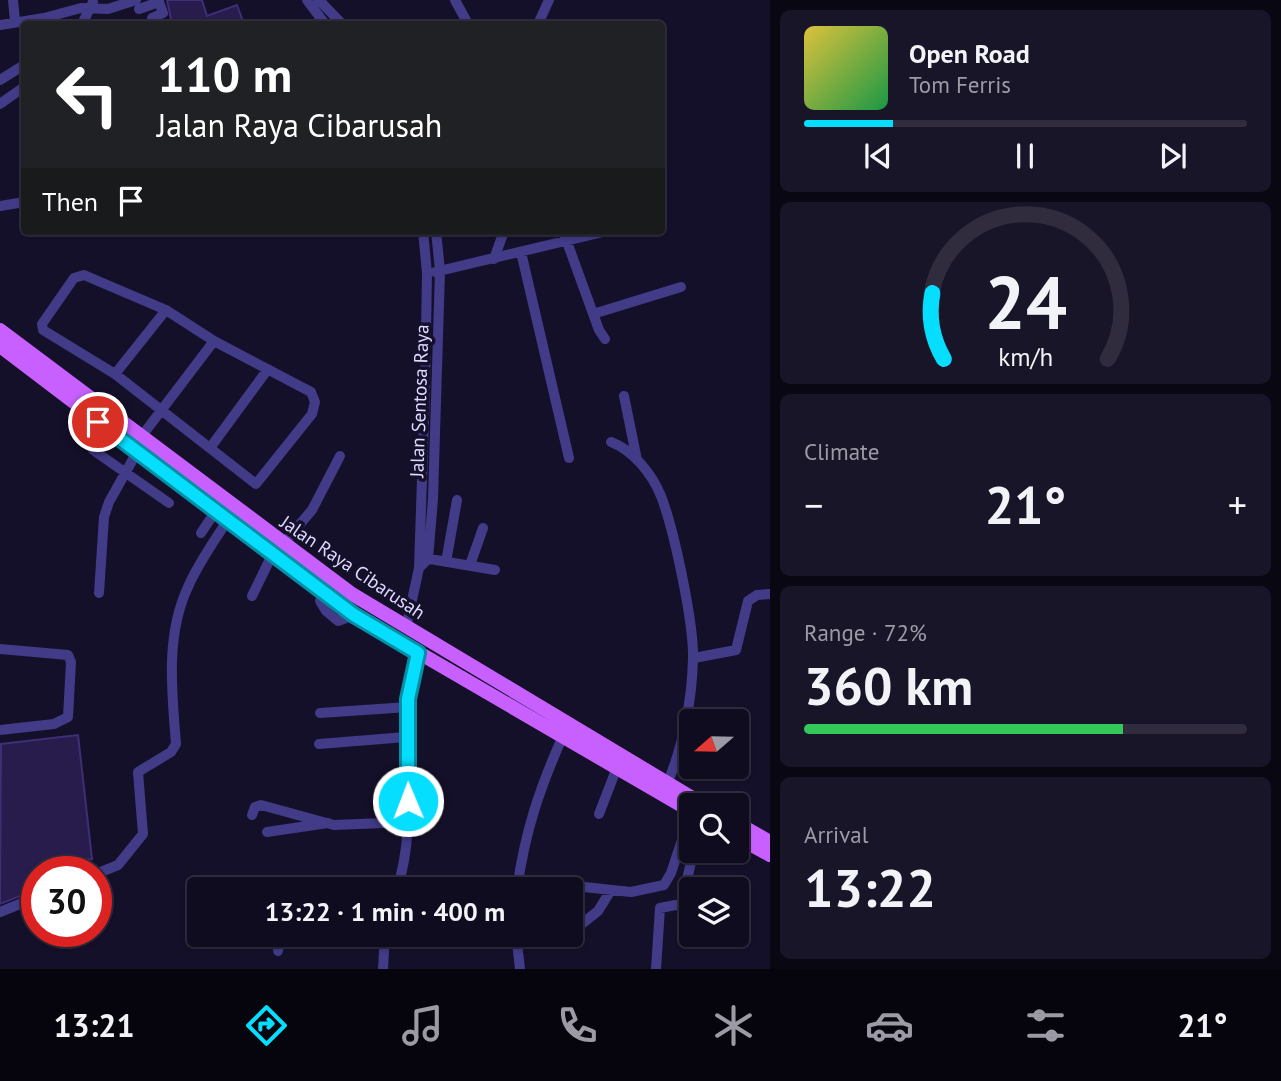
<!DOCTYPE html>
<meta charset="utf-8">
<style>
:root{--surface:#100c20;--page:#191529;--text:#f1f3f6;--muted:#9c9ba5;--line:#302c3e;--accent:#05deff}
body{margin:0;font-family:"PT Sans",sans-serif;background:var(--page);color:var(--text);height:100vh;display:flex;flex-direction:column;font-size:26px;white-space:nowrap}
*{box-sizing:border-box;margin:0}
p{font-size:23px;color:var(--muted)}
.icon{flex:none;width:38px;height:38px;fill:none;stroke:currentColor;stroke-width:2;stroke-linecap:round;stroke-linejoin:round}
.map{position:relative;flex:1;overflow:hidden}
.drawer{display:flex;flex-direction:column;gap:10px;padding:10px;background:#090712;width:511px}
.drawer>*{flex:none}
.top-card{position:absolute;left:21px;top:21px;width:644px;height:214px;border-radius:7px;box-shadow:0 2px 5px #0004,0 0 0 2px var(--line);background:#202124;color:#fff;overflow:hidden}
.needle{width:46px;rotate:250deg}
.controls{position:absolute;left:679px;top:709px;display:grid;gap:14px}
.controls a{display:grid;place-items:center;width:70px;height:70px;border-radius:7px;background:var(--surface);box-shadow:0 2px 5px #0004,0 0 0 2px var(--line);font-size:35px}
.speed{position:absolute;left:21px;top:856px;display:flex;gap:14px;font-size:35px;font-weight:700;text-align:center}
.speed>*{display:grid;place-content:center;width:91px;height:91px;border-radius:50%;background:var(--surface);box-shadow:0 2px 5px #0004,0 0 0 2px var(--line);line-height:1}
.speed .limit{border:10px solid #d22;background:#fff;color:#111}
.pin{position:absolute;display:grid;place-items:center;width:60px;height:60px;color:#fff;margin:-30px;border:4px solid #fff;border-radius:50%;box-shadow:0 2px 7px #0007}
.me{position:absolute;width:77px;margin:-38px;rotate:359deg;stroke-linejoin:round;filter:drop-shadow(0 0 5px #0008)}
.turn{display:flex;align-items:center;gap:24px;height:147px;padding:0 21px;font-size:32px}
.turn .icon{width:91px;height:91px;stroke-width:2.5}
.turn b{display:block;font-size:49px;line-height:60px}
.then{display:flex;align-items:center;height:66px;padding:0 21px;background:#0003;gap:14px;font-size:26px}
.big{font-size:52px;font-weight:600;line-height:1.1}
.drawer .widget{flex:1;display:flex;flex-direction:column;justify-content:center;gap:10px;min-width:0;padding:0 24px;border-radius:10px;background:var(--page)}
.drawer .dial{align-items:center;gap:0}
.dial svg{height:182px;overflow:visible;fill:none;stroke:var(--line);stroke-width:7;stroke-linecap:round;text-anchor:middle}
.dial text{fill:var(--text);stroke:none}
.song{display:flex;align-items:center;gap:21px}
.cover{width:84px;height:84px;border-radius:10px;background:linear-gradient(135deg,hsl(50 70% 55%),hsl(140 70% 35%))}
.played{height:7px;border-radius:4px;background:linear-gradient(90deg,var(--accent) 20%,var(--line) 20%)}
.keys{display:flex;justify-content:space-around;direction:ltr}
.heat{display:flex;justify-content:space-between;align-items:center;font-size:38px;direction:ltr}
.charge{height:10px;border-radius:5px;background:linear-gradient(90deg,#34c759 72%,var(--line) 0)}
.trip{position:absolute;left:187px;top:877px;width:396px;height:70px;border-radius:7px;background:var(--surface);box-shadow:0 2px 5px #0004,0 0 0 2px var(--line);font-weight:600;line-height:70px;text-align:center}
.tab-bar{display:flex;height:112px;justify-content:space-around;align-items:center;background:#06050d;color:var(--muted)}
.tab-bar .icon{width:49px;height:49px}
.tab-bar .selected{color:var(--accent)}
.tab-bar b{font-size:32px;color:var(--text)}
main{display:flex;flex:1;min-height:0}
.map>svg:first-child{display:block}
.building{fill:#271c4b;stroke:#3f2e77;stroke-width:2}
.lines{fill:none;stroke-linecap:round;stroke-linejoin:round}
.minor{stroke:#413b88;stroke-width:10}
.major{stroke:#c860ff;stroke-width:14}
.route-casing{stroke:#0390a6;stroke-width:18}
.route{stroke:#05deff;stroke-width:12}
.labels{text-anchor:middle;stroke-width:7;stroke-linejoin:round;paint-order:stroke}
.street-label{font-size:19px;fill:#ded9ff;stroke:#15102a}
</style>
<main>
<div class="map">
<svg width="770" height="969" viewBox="0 0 770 969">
<rect width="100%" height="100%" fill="#15102a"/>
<path class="building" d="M167,0H202L207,16L237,5L244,24H172Z
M78,735L92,859L63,862L64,872H37V889L0,904L1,744Z"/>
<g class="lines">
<path class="minor" d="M13,0L15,22
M307,0L325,24
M319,0L342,24
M455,0L468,24
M139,9L159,2V0
M152,18L163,13L159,2
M82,24L93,2
M538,24L549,0
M0,25L44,18L81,8L108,9L136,0
M0,80L24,65
M0,104L24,87
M0,206L24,202
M563,231L599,330L605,339
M521,252L569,458
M494,259L504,231
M435,272L603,232
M84,275L166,310L214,341L311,392L315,402L312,414L256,484L115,374L43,330L42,324L74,278Z
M593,314L681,287
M115,374L166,310
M624,396L637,460
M141,437L214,341
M611,442C633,450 652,474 661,496C674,530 694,623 693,659C692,700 683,747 667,784
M210,448L268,369
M93,450L169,503
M201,533L215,512
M283,544L312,510L340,456
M424,558L495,570
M446,562L457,500
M470,565L483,528
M419,568L428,559L433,499L440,271L436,231
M99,593L104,517L109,502L137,452
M324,593L320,601L326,611L338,621L354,615
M252,596L272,555
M406,628L419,568L425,390L427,273L423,231
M0,649L68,655L71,662L68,717L54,724L0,730
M694,658L736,650L748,601L757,595L770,594
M320,713L408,707
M686,716L702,721
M319,744L406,737
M599,814L616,770
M252,815L255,807L261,805L334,825L408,822
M267,832L328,823
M96,874L118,865L143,834L138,772L171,752L176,744C172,692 165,636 188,587C198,564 213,543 227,521
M556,884L631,892L664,885L671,873L691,813
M397,889C422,812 395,730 418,653
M517,889C525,832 539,790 562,738
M0,912L37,897
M574,930L598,911L611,890
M516,934L520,969
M278,951L280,934
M383,969L385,934
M656,969L660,908L681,904L694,850"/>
<path class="major" d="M0,330L352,594L704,805
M0,346L354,615L691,811
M737,823L770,842
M737,837L770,855"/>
</g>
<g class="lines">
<defs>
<path id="route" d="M98,422L354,615L418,653L408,699V801"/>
</defs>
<use href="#route" class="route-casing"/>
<use href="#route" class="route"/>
</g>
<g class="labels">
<g class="street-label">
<text transform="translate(419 401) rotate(-88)" y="7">Jalan Sentosa Raya</text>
<text transform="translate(353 567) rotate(34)" y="7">Jalan Raya Cibarusah</text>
</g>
</g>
</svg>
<div class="controls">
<a><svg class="needle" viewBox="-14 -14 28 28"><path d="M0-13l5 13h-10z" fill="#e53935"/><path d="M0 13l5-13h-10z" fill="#9c9ba5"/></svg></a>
<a><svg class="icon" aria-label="search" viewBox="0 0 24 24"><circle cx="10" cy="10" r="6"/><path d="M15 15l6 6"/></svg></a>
<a><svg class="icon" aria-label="layers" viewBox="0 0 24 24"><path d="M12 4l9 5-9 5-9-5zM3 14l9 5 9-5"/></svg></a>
</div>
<div class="speed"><div class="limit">30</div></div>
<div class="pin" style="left:98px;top:422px;background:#d93025"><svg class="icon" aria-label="arrive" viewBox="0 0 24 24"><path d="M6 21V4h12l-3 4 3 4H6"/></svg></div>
<svg class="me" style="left:408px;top:801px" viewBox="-20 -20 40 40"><circle r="17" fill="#05deff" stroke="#fff" stroke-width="3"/><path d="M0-11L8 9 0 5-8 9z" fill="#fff"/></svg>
<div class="trip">13:22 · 1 min · 400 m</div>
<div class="top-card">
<div class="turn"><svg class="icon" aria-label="left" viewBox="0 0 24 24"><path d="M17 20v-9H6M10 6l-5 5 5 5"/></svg><div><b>110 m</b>Jalan Raya Cibarusah</div></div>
<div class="then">Then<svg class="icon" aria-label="arrive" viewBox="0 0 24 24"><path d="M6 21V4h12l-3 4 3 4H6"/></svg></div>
</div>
</div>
<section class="drawer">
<div class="widget">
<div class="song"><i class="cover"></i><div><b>Open Road</b><p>Tom Ferris</p></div></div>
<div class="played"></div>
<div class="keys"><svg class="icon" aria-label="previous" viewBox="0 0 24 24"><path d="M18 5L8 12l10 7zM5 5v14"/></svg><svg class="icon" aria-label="pause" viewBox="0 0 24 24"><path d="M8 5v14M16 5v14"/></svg><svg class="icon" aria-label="next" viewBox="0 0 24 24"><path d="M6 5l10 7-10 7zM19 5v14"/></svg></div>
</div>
<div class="widget dial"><svg viewBox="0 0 100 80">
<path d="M14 69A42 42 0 1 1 86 69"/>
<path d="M14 69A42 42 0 0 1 9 40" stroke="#05deff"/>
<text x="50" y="56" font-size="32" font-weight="700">24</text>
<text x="50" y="72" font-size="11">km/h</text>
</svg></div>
<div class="widget"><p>Climate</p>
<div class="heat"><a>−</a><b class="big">21°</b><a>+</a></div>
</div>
<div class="widget"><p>Range · 72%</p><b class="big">360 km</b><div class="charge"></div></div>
<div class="widget"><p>Arrival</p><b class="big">13:22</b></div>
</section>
</main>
<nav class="tab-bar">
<b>13:21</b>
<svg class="icon selected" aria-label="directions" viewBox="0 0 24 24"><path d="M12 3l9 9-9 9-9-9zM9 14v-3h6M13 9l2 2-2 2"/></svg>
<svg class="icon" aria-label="music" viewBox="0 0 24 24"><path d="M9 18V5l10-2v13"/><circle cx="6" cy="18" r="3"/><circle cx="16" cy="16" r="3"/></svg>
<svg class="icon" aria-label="phone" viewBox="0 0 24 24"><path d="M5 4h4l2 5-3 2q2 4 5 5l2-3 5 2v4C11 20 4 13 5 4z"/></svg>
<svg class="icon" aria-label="climate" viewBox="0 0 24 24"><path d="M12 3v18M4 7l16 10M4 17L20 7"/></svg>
<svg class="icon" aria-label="car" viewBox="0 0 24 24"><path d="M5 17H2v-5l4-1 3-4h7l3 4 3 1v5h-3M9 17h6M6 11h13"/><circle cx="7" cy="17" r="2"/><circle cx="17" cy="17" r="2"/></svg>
<svg class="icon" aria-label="filters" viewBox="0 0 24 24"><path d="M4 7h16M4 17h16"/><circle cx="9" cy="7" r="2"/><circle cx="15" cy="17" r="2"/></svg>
<b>21°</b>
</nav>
